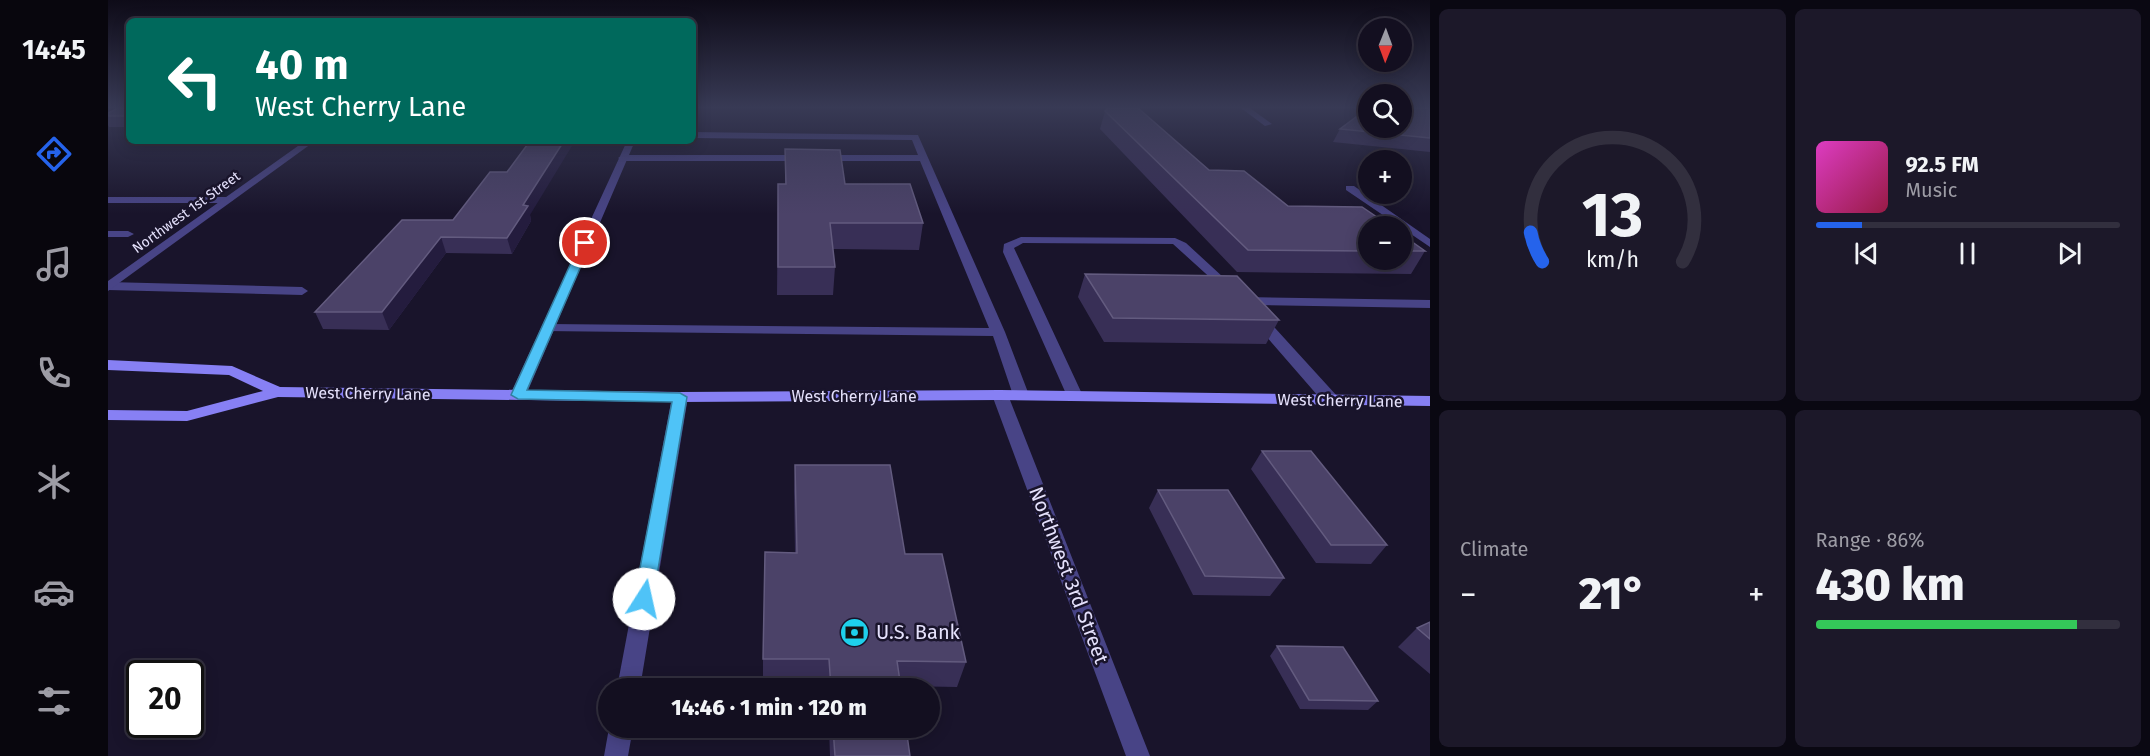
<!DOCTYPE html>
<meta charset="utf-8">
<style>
:root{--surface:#130f20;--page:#1c1829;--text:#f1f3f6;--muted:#9d9ca5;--line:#322f3e;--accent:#2563eb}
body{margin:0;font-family:"Fira Sans",sans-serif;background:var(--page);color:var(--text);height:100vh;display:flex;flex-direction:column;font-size:22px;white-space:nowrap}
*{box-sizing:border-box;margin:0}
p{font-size:20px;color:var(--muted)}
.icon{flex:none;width:33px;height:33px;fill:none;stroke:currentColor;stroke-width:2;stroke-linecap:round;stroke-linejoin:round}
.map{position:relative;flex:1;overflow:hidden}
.side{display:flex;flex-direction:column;gap:9px;padding:9px;background:#0a0812;width:720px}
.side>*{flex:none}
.top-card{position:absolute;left:18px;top:18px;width:570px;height:126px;border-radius:9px;box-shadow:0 3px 15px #0003,0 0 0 2px var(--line);background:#00695c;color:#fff;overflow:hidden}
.needle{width:39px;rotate:181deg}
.tools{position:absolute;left:1250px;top:18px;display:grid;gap:12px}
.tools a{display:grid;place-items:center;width:54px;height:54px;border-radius:50%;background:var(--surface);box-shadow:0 3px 15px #0003,0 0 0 2px var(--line);font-size:30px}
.speed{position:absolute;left:18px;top:660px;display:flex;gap:12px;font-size:30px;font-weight:700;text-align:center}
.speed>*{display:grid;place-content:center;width:78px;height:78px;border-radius:50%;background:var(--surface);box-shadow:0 3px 15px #0003,0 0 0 2px var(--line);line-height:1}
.speed .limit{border:3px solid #111;border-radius:9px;background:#fff;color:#111}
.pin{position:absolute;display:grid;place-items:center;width:51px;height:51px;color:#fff;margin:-26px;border:3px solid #fff;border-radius:50%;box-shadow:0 2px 6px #0007}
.me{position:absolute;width:66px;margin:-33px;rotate:10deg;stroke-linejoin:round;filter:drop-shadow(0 0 4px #0008)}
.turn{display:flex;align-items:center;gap:21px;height:126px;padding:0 30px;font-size:27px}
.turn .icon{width:78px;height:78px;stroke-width:2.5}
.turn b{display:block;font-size:42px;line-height:51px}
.big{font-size:45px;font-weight:800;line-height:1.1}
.side .card{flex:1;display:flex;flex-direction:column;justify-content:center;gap:9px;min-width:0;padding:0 21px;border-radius:9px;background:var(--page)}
.side .dial{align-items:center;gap:0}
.dial svg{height:156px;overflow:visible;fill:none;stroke:var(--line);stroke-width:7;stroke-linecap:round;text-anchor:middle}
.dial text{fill:var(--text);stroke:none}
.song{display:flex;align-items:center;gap:18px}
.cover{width:72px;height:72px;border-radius:9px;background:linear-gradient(135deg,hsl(310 70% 55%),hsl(340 70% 35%))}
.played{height:6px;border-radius:3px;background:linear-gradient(90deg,var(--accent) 15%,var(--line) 15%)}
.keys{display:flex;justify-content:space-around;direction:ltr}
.heat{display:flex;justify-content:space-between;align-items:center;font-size:33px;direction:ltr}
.charge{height:9px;border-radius:4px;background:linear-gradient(90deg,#34c759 86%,var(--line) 0)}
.side .tiles{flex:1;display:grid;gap:9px;grid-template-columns:repeat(2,1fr)}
.trip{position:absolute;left:490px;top:678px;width:342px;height:60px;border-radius:30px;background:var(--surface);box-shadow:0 3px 15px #0003,0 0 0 2px var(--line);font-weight:800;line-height:60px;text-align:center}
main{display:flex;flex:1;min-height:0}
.dock{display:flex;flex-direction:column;width:108px;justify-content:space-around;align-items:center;background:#08060d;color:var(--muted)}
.dock .icon{width:42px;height:42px}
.dock .selected{color:var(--accent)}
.dock b{font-size:27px;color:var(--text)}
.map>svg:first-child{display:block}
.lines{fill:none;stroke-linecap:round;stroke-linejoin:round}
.service{fill:#484486;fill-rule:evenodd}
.minor{fill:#484486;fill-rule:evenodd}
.secondary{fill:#8780f4;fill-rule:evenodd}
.wall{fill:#382f56}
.shaded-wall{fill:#241c3e}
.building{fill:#4b4268;stroke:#635b7f;stroke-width:1.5}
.route{fill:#4fc3f7;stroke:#337fa1;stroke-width:1.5}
.labels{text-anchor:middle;stroke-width:5;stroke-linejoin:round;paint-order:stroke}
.far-street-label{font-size:14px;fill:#e5e1fc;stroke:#19142b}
.street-label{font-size:16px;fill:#e5e1fc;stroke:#19142b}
.near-street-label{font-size:20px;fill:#e5e1fc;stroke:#19142b}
.near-poi-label{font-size:20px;fill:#e5e1fc;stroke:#19142b;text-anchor:start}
</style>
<main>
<nav class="dock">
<b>14:45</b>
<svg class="icon selected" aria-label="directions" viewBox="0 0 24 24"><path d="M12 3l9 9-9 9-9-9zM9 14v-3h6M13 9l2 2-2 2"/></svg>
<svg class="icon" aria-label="music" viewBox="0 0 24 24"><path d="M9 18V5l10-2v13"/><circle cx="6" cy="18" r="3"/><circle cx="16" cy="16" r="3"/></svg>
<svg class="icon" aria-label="phone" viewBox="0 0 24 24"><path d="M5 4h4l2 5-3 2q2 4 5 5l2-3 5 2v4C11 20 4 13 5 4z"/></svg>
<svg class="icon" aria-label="climate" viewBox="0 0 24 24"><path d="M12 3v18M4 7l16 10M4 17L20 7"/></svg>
<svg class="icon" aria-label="car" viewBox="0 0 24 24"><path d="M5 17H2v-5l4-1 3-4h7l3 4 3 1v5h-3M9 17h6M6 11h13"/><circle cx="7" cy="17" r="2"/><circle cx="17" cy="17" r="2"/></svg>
<svg class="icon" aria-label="filters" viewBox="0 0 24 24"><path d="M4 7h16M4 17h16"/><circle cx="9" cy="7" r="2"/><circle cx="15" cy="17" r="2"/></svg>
</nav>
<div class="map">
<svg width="1322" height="756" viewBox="0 0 1322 756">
<rect width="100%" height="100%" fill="#19142b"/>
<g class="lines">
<path class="service" d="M1133,108H1142L1164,124L1157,126Z
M585,132L810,135L897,332L921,395L918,399L913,400L905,395L885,336L435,331L433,328L435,325L440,324L881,328L812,161H515L510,158L515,155H810L804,140L585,138Z
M0,197H120L125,200L120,203H0Z
M0,231H20L26,234L20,237H0Z
M913,237L1067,238L1078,243L1128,289L1126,292H1118L1065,244L915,243L906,248L975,396L967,401L959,396L895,252L896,244Z
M0,282L194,287L200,291L194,295L0,290Z
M1135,297L1322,300V308L1146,305L1229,396L1231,400L1223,405L1217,404L1130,304L1128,301L1130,298Z
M572,392L580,397L532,688H509L564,397Z
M501,728H525L520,756H496Z"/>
<path class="minor" d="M197,141H207L0,291V281Z
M519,141H527L418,395L410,400L405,399L402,395Z
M1238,186H1246L1322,239V247L1238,190Z
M892,390L900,395L1042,756H1018L884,395Z"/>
<path class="secondary" d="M0,360L124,366L172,387L572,392L892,390L1322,396V406L892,400L572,402L170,397L79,421L0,420V410L79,411L155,391L121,375L0,370Z"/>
</g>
<path class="wall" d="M21,108V127H1L0,125V113Z
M1322,108V152L1225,142L1232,129Z
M997,111L1101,170L1180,206L1260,226V260H1293V234L1317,251L1303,274L1129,272L992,129Z
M677,149L737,184L815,223L811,250L725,249L727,267L725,295H669L670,184H677Z
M422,215L423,221L404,254L338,253L281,330L215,329L207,312L345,220Z
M977,274L1171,320L1158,344L996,342L970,297Z
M1154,451L1279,545L1263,564L1208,563L1143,469Z
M687,465L797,554L858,662L849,687L792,686L793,688H719L718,684H655V659L687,553L686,491Z
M1050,490L1176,578L1162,596L1085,595L1041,508Z
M1322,622V674L1290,647L1309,628Z
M1169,646L1270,701L1260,710L1192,709L1162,656Z
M721,728H798L802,756H722Z"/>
<path class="shaded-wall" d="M456,141H467L422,215L423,221L404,254L399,238L415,205Z
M333,237L338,253L281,330L274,312Z"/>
<path class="building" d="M10,108H21V116H0V113Z
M1000,108H1030L1101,170L1136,171L1180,206L1254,207L1282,226H1260V251L1140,250L997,111Z
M1260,108V128H1293V108H1322V138L1232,129Z
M422,141H456L415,205L420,206L399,238L333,237L274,312H207L294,220H345L382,172H399Z
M677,149L732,150L737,184H802L815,223H722L727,267H670V184H678Z
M1293,234L1317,251H1293Z
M977,274L1129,276L1171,320L1005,318Z
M1154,451H1203L1279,545H1223Z
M687,465H782L797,554H834L858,662L789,661L793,688H723L721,659H655L657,552L689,553Z
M1050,490H1120L1176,578L1097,576Z
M1322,622V639L1309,628Z
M1169,646L1235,647L1270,701L1201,700Z
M725,728H798L802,756H727Z"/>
<linearGradient id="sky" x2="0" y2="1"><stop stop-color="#0e0b18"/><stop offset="0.5" stop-color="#383a55"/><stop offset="1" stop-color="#383a55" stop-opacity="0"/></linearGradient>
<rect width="1322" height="214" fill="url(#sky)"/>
<path class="route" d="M477,240L483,243L419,390L572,393L579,397L545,599L542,604L536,607L529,604L526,599L564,402L410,399L403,395L472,243Z"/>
<defs>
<symbol id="bank-disc" viewBox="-11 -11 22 22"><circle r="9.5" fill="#1ed0eb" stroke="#19142b"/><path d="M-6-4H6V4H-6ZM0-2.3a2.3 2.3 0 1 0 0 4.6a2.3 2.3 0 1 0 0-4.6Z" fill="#111"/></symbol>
</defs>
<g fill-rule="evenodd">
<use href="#bank-disc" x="730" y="616" width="33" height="33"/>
</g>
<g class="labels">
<g class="far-street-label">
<text transform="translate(78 212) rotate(-36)" y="5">Northwest 1st Street</text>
</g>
<g class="street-label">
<text transform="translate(260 393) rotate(1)" y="6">West Cherry Lane</text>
<text x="746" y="402">West Cherry Lane</text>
<text transform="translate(1232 400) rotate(1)" y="6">West Cherry Lane</text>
</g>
<g class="near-street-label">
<text transform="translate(961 575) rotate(69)" y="7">Northwest 3rd Street</text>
</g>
<g class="near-poi-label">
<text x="768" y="639">U.S. Bank</text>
</g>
</g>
</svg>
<div class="tools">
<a><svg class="needle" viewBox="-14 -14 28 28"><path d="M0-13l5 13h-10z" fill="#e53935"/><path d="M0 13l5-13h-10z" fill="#9d9ca5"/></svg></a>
<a><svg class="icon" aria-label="search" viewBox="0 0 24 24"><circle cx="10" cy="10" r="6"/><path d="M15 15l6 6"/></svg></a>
<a>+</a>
<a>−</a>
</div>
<div class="speed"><div class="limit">20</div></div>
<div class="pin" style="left:477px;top:243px;background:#d93025"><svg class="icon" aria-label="arrive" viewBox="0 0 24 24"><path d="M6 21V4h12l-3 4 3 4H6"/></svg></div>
<svg class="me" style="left:536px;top:599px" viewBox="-20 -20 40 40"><circle r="19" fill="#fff"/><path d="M0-13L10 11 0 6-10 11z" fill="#4fc3f7"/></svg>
<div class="trip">14:46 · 1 min · 120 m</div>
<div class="top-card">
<div class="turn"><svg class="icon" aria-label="left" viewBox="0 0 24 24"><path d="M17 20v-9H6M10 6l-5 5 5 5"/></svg><div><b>40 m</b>West Cherry Lane</div></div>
</div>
</div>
<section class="side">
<div class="tiles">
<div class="card dial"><svg viewBox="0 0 100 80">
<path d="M14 69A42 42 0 1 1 86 69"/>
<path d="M14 69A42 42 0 0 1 8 54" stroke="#2563eb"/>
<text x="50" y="56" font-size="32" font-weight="700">13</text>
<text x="50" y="72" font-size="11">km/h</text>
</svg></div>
<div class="card">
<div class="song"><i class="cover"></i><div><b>92.5 FM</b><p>Music</p></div></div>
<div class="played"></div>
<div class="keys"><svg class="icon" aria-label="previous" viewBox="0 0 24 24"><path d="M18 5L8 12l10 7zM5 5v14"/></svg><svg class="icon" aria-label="pause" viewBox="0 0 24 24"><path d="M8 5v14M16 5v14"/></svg><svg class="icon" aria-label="next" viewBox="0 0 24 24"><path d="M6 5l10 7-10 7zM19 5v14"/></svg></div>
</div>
<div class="card"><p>Climate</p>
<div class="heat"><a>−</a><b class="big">21°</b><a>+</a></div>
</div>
<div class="card"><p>Range · 86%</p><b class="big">430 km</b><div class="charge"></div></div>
</div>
</section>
</main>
